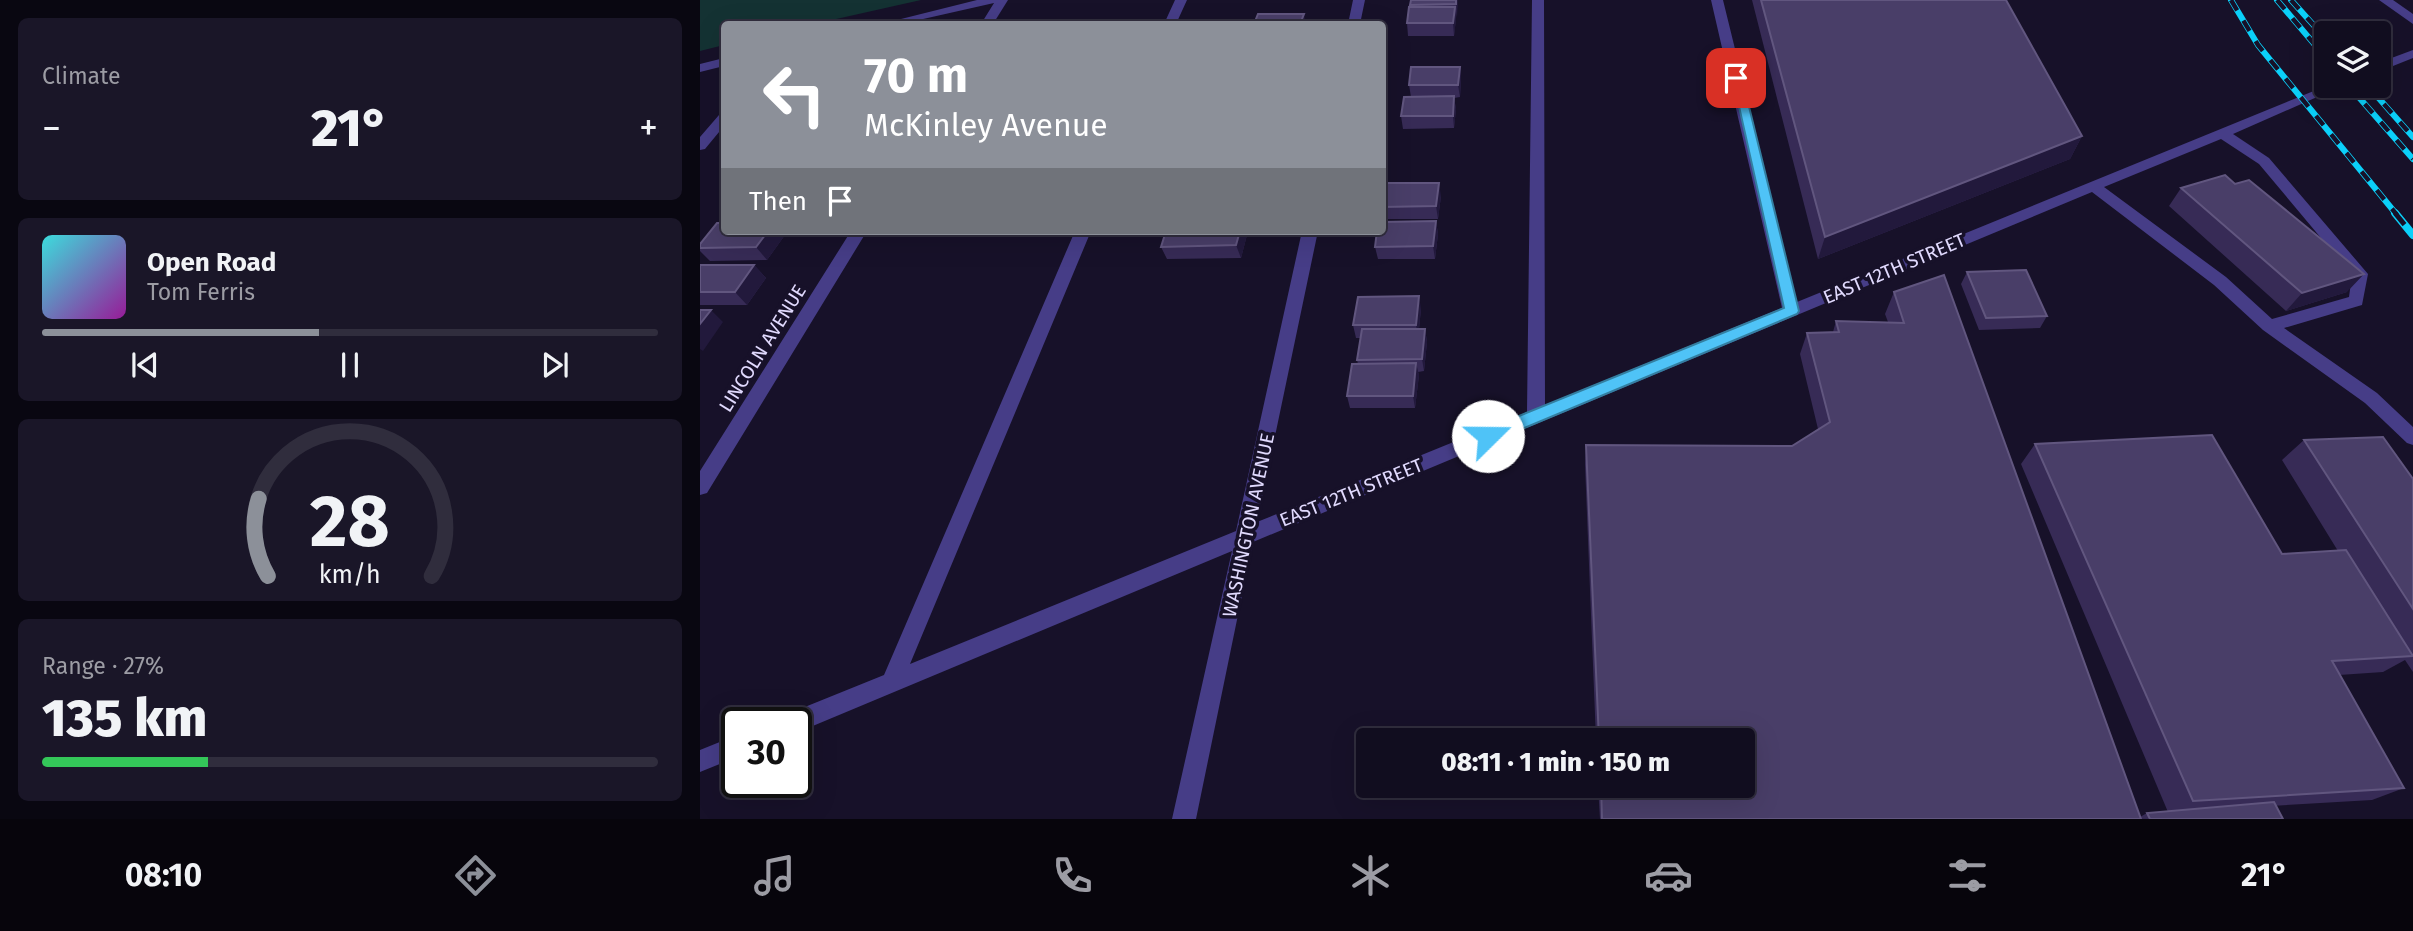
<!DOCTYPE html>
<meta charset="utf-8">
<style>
:root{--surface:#110d1f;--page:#1a1628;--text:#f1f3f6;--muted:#9c9ca4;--line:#302d3d;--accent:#8c9099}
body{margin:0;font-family:"Fira Sans",sans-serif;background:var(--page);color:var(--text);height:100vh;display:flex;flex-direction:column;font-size:26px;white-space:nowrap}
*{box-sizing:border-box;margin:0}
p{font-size:23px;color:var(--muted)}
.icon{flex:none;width:38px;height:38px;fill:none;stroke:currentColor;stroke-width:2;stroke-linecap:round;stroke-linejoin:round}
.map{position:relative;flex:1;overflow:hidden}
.sheet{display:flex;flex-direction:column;gap:18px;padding:18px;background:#090711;width:700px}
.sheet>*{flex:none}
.top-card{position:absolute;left:21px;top:21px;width:665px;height:214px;border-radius:7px;box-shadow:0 7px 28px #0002,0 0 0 2px var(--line);background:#8c9099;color:#fff;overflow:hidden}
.controls{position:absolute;left:1614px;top:21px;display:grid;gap:14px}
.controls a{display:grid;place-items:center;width:77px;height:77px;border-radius:7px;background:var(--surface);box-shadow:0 7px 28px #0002,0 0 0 2px var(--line);font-size:35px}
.speed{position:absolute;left:21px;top:707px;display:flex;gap:14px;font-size:35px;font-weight:700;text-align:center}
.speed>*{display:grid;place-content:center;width:91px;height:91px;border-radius:50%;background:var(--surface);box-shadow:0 7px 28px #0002,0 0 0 2px var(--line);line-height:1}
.speed .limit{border:4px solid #111;border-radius:10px;background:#fff;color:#111}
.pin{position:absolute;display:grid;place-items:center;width:60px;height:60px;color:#fff;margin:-30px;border-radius:14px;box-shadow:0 4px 10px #0006}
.me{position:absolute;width:77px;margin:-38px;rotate:68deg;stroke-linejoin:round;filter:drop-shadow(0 0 5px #0008)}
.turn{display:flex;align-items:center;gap:24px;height:147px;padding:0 28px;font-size:32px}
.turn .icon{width:91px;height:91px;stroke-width:2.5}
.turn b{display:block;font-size:49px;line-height:60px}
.then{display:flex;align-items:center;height:66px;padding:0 28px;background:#0003;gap:14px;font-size:26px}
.big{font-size:52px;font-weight:800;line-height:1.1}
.sheet .tile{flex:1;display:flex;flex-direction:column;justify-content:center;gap:10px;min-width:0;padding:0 24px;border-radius:10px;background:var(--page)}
.sheet .dial{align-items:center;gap:0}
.dial svg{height:182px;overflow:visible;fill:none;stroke:var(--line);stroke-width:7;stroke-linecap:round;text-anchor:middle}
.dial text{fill:var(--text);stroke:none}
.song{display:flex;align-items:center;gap:21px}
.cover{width:84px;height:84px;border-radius:10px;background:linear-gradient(135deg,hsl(180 70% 55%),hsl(300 70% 35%))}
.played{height:7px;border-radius:4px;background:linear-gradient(90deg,var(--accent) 45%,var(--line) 45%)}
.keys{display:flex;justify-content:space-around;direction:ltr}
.heat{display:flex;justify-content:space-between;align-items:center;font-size:38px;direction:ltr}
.charge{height:10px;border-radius:5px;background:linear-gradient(90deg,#34c759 27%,var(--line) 0)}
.trip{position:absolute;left:656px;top:728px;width:399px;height:70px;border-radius:7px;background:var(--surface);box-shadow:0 7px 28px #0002,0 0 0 2px var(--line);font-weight:800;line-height:70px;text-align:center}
.dock{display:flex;height:112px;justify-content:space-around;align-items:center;background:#07050c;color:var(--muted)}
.dock .icon{width:49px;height:49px}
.dock .selected{color:var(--accent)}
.dock b{font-size:32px;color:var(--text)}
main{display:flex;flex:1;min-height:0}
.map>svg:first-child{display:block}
.green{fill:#143233}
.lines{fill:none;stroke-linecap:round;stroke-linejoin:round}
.minor{fill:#463d87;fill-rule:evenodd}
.rail-far1-casing{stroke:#0bd0f9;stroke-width:6}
.rail-casing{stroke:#0bd0f9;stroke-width:8}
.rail-far1{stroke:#171129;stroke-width:4.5;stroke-dasharray:12;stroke-linecap:butt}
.rail{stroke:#171129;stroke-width:5;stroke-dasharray:15;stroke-linecap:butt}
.wall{fill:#372b56}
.shaded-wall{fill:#22193c}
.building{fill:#493e68;stroke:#61567f;stroke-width:2}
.route{fill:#4fc3f7;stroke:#337fa1;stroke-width:2}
.labels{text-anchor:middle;stroke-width:7;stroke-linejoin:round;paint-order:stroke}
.street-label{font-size:19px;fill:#e1dafe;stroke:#171129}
</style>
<main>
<section class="sheet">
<div class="tile"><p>Climate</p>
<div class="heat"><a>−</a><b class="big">21°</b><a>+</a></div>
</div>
<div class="tile">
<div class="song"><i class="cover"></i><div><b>Open Road</b><p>Tom Ferris</p></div></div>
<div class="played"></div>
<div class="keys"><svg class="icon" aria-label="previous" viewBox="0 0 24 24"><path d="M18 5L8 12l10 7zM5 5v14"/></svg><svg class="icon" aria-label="pause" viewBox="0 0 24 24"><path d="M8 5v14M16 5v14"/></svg><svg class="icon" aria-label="next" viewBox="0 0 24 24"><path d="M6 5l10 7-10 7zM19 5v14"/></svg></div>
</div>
<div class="tile dial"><svg viewBox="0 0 100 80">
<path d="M14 69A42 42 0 1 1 86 69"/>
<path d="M14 69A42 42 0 0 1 10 35" stroke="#8c9099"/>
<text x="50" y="56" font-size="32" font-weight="700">28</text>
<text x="50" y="72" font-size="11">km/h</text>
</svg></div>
<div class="tile"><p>Range · 27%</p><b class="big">135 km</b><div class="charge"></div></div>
</section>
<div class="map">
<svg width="1713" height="819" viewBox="0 0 1713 819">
<rect width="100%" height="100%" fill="#171129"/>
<path class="green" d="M0,0H221L114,24H24V45L0,51Z"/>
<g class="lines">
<path class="minor" d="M277,0H308L293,24H281L294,3L201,24H181Z
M475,0H487L476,24H464Z
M653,0H665L660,24H648Z
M832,0H844L845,405L1082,308L1011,0H1023L1097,302L1626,86H1642L1533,134L1569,158L1668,274L1662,305L1584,328L1677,393L1713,427V445L1707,443L1665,403L1563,330L1514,285L1392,192L553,542L496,819H472L532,551L96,733V723H82L85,715L184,675L375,231H391L210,664L536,531L602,231H618L557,522L827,412ZM1521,139L1559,164L1652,275L1649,297L1572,319L1526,277L1404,187Z
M1679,0H1693L1713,14V24Z
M1713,50V58L1678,72V63Z
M24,58V66L0,72V64Z
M24,114V126L5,149L0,150V137L19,115Z
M151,231H167L7,493L0,495V471Z
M37,735V757L0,772V750Z"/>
<defs>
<path id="rail-far1" d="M1531,0L1558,45L1697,215
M1577,0L1626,58
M1591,0L1626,39
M1649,86L1713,159
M1668,86L1713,137"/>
<path id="rail" d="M1695,213L1713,235"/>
</defs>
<use href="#rail-far1" class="rail-far1-casing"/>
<use href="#rail" class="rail-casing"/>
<use href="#rail-far1" class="rail-far1"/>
<use href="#rail" class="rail"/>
</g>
<path class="wall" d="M758,0L754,36H708L707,23L710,5Z
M1052,0H1306L1382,136L1370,159L1118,259Z
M760,67L761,79L760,97L754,98L756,109L754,128L703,129L701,116L711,97L709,85Z
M1535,184L1647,292L1586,311L1469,206L1481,188Z
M682,194L741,196L738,219H683Z
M736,221L738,234L735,259H678L675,247Z
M24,231H81L85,235L67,260L10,261L0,251V244Z
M466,231H545L547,235L541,258L467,259L461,247Z
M0,265H54L66,278L47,305H0Z
M1267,272L1347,316L1340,328L1279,330L1261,284Z
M1194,292L1440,817L1447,813L1450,819H900L898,786H1043V740H896L885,465L886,445L1092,446L1118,429L1100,354L1107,333L1133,332L1136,321L1188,322L1185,314Z
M721,309L719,329H725L727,342L724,371L718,372L719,375L715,408H650L647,396L658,364L657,360L661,338H656L653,325Z
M1604,440L1713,479V672L1705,660L1683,672L1639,675L1704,788L1672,800L1468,812L1321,464L1335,444L1582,554L1638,551L1582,460Z"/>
<path class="shaded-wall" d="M756,0H758V2L757,17Z
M755,7L756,20L754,36L753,23Z
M604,14L606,24H600Z
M760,67L761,79L760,97L758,85Z
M754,96L756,109L754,128L753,116Z
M1382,136L1370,159L1118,259L1125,237Z
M739,183L741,196L738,219L736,206Z
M736,221L738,234L735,259L733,246Z
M68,231H81L85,235L67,260L56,247Z
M540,231H545L547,235L541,258L536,245Z
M54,265L66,278L47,305L35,292Z
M1664,274L1647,292L1586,311L1602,293Z
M719,296L721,309L718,337L716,325Z
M11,310L23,322L3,351L0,349V324Z
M725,329L727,342L724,371L722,359Z
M716,363L719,375L715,408L713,396Z"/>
<path class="building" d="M711,0H756V4L710,5Z
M1061,0H1306L1382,136L1125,237Z
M709,7H755L753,23H707Z
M558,14H604L600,24H554Z
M711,67H760L758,85H709Z
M754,96L753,116H701L704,97Z
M1525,175L1535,184L1549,180L1664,274L1602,293L1481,188Z
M684,183H739L736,206L682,207V194Z
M736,221L733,246L675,247L677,231H682V222Z
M17,223H24V231H68L56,247L0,248V244Z
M466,231H540L536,245L461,247Z
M0,265H54L35,292H0Z
M1326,270L1347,316L1286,318L1267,272Z
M1244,275L1441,819H902L901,786H1043V740H899L886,445L1092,446L1130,422L1107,333L1139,332L1136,321L1204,323L1194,292Z
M719,296L716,325H653L658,297Z
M0,310H11L0,324Z
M662,329H725L722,359L657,360Z
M716,363L713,396H647L652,364Z
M1512,435L1582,554L1646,550L1713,656L1632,661L1704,788L1493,801L1335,444Z
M1683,437L1713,479V609L1604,440Z
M1574,802L1583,819H1450L1447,813Z"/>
<path class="route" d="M1032,75L1042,78L1099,311L1097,314L793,441H782V431L1084,308Z"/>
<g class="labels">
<g class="street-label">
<text transform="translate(1194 268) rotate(-23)" y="7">EAST 12TH STREET</text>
<text transform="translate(62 348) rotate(-58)" y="7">LINCOLN AVENUE</text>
<text transform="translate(651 492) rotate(-22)" y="7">EAST 12TH STREET</text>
<text transform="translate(548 525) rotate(-78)" y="7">WASHINGTON AVENUE</text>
</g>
</g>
</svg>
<div class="controls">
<a><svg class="icon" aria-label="layers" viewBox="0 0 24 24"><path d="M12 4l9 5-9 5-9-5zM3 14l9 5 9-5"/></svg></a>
</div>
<div class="speed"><div class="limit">30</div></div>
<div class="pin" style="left:1036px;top:78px;background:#d93025"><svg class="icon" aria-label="arrive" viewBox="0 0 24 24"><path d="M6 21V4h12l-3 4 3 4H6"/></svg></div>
<svg class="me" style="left:788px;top:436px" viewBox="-20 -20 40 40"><circle r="19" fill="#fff"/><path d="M0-13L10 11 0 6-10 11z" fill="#4fc3f7"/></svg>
<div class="trip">08:11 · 1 min · 150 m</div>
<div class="top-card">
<div class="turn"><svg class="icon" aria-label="left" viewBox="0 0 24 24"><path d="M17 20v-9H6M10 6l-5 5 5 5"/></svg><div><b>70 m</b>McKinley Avenue</div></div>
<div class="then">Then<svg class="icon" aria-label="arrive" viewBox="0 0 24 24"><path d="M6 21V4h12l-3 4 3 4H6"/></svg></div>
</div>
</div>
</main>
<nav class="dock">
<b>08:10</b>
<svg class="icon selected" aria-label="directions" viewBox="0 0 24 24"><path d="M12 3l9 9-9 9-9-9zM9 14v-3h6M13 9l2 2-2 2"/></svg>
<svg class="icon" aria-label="music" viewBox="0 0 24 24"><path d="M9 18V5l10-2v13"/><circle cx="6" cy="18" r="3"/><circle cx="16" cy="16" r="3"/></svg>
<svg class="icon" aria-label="phone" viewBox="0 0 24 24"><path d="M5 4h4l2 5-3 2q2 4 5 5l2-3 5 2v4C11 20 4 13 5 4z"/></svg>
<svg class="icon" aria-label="climate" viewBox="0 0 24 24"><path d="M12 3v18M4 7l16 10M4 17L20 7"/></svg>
<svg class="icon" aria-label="car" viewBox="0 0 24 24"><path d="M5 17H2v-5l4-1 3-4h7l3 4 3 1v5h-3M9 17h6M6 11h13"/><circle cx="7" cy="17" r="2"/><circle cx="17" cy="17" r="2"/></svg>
<svg class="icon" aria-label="filters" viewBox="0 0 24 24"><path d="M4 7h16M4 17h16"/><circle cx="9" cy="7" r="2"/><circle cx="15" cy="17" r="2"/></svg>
<b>21°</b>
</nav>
